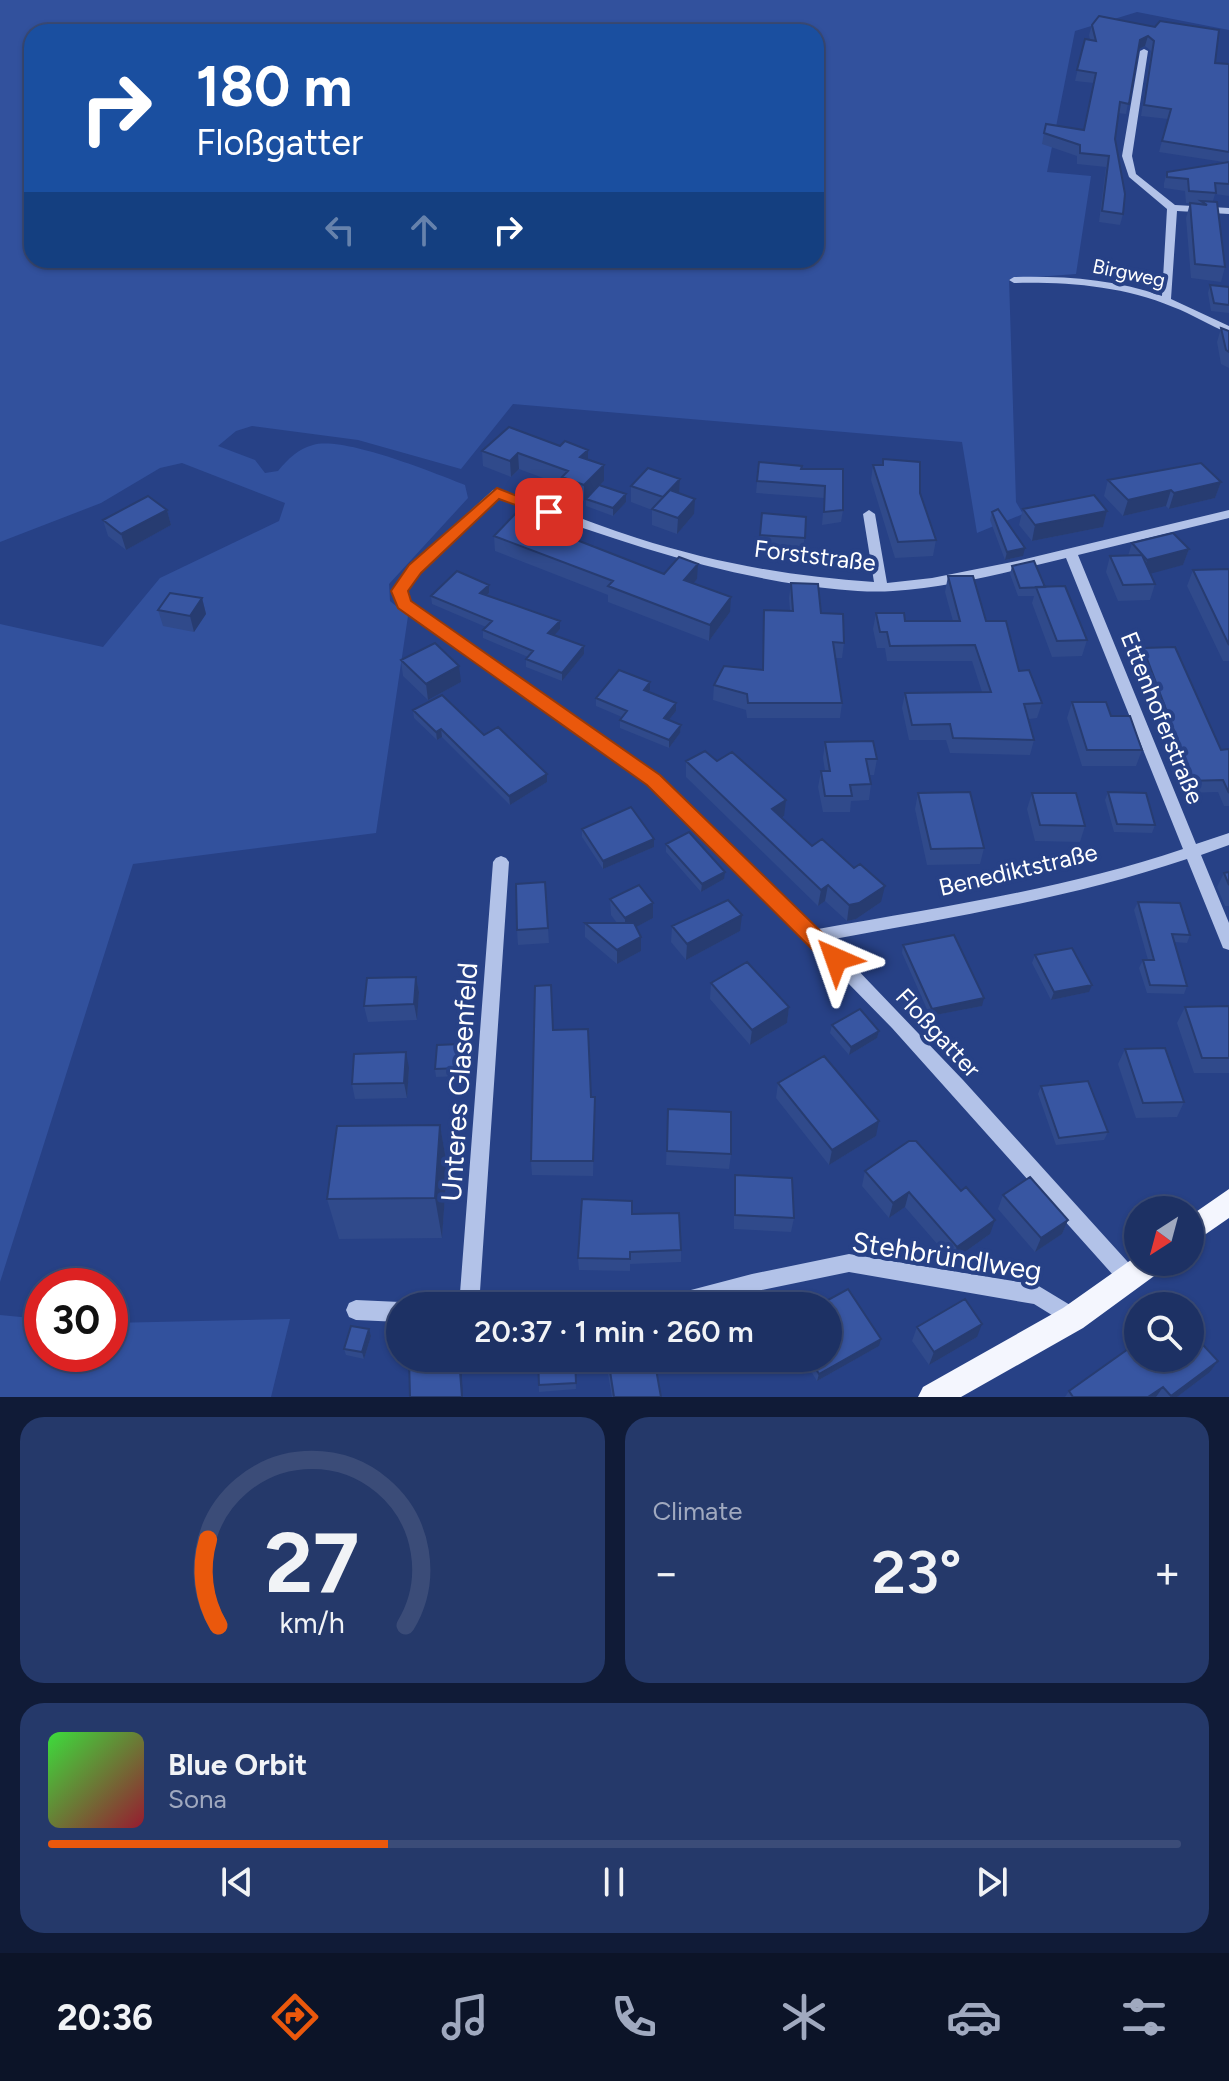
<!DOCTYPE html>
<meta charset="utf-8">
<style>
:root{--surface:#1d3164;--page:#25396a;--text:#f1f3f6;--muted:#a0a9bf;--line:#3b4c78;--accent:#ea580c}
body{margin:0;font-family:Figtree,sans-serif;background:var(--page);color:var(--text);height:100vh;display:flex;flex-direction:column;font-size:30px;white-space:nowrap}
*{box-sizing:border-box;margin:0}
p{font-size:26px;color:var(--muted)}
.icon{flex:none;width:44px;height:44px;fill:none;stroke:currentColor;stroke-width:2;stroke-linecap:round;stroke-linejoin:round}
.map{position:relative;height:1397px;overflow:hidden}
.sheet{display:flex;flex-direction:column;gap:20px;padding:20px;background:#101b37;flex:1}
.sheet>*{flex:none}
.hud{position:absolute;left:24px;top:24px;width:800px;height:244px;border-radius:24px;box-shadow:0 2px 6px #0004,0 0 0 2px var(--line);background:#1a4fa0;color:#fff;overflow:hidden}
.needle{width:52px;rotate:216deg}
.controls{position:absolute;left:1124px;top:1196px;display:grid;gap:16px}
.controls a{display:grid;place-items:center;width:80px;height:80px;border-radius:50%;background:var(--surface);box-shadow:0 2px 6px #0004,0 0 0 2px var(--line);font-size:40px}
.speed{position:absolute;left:24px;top:1268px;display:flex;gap:16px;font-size:40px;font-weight:700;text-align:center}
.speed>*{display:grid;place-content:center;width:104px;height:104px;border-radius:50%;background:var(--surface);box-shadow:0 2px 6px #0004,0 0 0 2px var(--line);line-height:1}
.speed .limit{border:12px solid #d22;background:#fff;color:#111}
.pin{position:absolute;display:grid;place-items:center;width:68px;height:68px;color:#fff;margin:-34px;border-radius:16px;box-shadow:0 4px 12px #0006}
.me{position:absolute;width:88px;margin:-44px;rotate:317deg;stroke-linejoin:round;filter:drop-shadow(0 0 6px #0008)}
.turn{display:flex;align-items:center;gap:28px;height:168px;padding:0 40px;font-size:36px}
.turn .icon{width:104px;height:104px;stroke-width:2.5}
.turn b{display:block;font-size:56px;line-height:68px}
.lanes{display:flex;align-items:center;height:76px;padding:0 40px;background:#0003;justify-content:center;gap:40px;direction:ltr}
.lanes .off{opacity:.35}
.big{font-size:60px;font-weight:600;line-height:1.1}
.sheet .card{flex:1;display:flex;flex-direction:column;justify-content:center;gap:12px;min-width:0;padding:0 28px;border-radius:24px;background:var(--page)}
.sheet .dial{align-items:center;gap:0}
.dial svg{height:208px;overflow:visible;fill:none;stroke:var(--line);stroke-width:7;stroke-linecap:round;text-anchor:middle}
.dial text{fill:var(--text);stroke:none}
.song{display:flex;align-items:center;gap:24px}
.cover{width:96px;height:96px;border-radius:12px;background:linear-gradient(135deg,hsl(120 70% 55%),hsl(350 70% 35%))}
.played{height:8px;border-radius:4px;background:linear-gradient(90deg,var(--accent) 30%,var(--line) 30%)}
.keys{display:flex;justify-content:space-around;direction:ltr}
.heat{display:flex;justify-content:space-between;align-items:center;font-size:44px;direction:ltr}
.sheet .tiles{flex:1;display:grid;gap:20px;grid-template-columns:1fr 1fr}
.card:last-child{grid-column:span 2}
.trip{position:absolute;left:386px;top:1292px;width:456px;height:80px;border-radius:40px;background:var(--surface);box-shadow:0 2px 6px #0004,0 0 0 2px var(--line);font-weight:600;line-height:80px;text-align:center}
.tabs{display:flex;height:128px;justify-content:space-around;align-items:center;background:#0c1428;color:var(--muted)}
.tabs .icon{width:56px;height:56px}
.tabs .active{color:var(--accent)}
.tabs b{font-size:36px;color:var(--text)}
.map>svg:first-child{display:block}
.green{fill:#32519d;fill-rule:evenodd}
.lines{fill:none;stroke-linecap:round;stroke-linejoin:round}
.minor{fill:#b2c2e8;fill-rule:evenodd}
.major{fill:#f4f6fe;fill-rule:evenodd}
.wall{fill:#304a8b}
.shaded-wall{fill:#273c71}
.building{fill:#3856a2;stroke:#273c71;stroke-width:2}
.route{fill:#ea580c;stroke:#983908;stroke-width:2}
.labels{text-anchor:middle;stroke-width:8;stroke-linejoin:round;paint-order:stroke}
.far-street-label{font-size:20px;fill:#fff;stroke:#274186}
.street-label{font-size:24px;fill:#fff;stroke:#274186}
.near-street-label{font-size:28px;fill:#fff;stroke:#274186}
</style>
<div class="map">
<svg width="1229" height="1397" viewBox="0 0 1229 1397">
<rect width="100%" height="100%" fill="#274186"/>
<path class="green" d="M0,0H1229V30L1137,12L1075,31L1047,172L1091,176L1076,274L1009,279L1016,502L1023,514L977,533L962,442L513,404L461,469L358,440L252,426L236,431L218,446L255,460L265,473L278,471C288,459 298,449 313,445C344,436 434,473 465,485L468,498L389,584L390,601L408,616L376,833L133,864L0,1282V624L103,647L160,578L279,521L285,503L182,463L160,468L101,503L0,542ZM32,32H816V260H32Z
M0,1315L42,1319V1354H110V1323L290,1319L271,1397H0Z"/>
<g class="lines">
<path class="minor" d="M1144,49L1148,51L1132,156L1136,174L1175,205L1229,208V214L1177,211L1171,299L1229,326V333C1210,326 1192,314 1173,307C1122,286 1069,282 1014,283L1009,280L1014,277C1064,276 1114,279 1162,296L1167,209L1129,177L1122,156L1140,51Z
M497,489C544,503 590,523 637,538C715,563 793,577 874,582L863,514L869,510L875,514L887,583L932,578L1017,561L1229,510V518L1078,555L1196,844L1229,833V845L1201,855L1229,923V950L1223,948L1221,943L1187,859C1071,898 949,918 829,940L963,1080L1136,1271L1139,1278L1136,1285L1129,1287L1122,1285L892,1028L711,843L648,784L399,607L392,591L410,566L493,490ZM499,498C598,534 698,570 802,585C832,589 863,593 893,591C950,588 1011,571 1066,558L1183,849C1065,889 940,907 818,929L658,776L410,602L406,591L420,572Z
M501,856L506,858L509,862L479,1306H459L493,862L496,858Z
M849,1254L1037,1285L1080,1311L1083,1318L1080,1325L1073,1328L1034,1304L849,1272L752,1292L703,1306H658L661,1299L668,1296L752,1274Z
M356,1300L400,1302L407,1306H400V1322L356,1320L349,1317L346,1310L349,1303Z"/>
<path class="major" d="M1229,1189V1218L1190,1245V1216Z
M1138,1255V1262H1165L1161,1271L1083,1328L961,1397H918L923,1387L1063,1308Z"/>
</g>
<path class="wall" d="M1099,16L1215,63L1229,64V196L1215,194L1213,201L1225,267L1221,282L1191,278L1186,218L1190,203H1201H1186L1185,191L1164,188V183L1167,172L1224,162L1159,152L1168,119L1141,116L1151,51L1145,46L1138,50L1126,114L1118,113L1115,139L1123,214L1120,225L1099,222L1106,167L1077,164V156L1042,144L1044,133L1084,130L1094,83L1075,81L1085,39L1090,40L1089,35L1092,25Z
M1210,285L1229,287V313L1211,311L1208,293Z
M1221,328L1229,331V368L1221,364L1217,342Z
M482,451L588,459L604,465V481L600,485L626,502L613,516L586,506V499L584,501L562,493V485L519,469L511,477L483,466Z
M759,462L801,469H843V510L841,522L822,525L824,498L756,493Z
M873,465L920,493L936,540L933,556L895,558L871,480Z
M680,479L679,493L694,514L677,534L652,525V510L631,502V486Z
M1108,480L1221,482L1215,498L1169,509L1166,506L1123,516L1104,496Z
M1023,509L1107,511L1103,527L1032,541L1019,525Z
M167,510L171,525L126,550L108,536L103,520Z
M992,512L1023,556L1005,560L990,520Z
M762,513L806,517L803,554L759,551Z
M550,524V529L664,574L697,579L693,584L730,612L709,641L608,602V595L495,551L494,536Z
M1132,543L1189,549L1183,565L1150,573L1155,584L1150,600L1118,601L1106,572L1110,556H1128Z
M1012,566L1045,587L1087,640L1082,656L1052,657L1032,603L1034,596H1018L1010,574Z
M1229,569V661H1223L1187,586L1193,570Z
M948,576L986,621L1042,703L1037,718L1029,719L1034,740L1030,755L950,753L946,740H909L902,708L905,693L982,692L972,661H887L885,648H877L873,629L876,613L905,621H953L945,592Z
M791,583L821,613L844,643L842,658H835L842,703L840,718H747L746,710L713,700L714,685L762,670L764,610L790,611L789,598Z
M489,593L486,596L560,621V629L554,635L584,646V654L562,681L526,667V659L528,657L483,638V630L486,627L432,604L431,596Z
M202,598L206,614L194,632L163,626L158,610Z
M1143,648L1221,750L1229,749V806H1224L1218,792L1182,793L1169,765L1173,754L1139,660Z
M401,660L461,682L428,700L403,676Z
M650,682V690L648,692L676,711L669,720L681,725L680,733L669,748L620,728V720L622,717L596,706V698Z
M1072,702L1142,750L1136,766H1082L1067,718Z
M413,710L484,735L547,782L510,805L442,737L437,740L414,718Z
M825,742L877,759L874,775H870L871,784L869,800L851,801L850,812H823L818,787L821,771H825L823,758Z
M686,761H717L784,816L782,818L812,846L881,902L856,919L847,921L825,901L818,906L686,777Z
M1108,792L1155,825L1152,833L1114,832L1105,800Z
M918,793L984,848L980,864L927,865L915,809Z
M1032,793L1085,826L1080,842L1035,841L1027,809Z
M582,829L654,839V847L603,869L582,837Z
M666,844L724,879L701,892L666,852Z
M1229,872V906H1225L1217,887L1224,873Z
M545,882L549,943L518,945L517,930Z
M610,899L653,918L636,927L641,951L617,964L585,937V923H617L611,915Z
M1138,902L1190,935L1187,943L1174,942L1187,986L1184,994L1147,993L1139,968L1143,960H1148L1134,910Z
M672,926L740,931L686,960L671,942Z
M903,945L982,1006L930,1016L902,953Z
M1035,955L1089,992L1051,1000L1032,963Z
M416,977L419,992L417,1020L368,1022L364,1006Z
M711,983L789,1007L787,1023L750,1045L710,999Z
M1229,1006V1073H1194L1177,1023L1185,1007Z
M832,1025L879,1031L877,1038L849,1055L830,1033Z
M553,1030L591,1097H595L593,1176L532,1175L531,1161Z
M1125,1049L1184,1102L1177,1117L1136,1118L1118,1064Z
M462,1052L461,1076L436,1077L435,1069Z
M409,1068L407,1098L355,1099L352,1084Z
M778,1083L876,1136L829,1165L776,1098Z
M1041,1086L1108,1132L1104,1140L1056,1145L1038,1094Z
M668,1109L731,1154L729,1169L666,1165Z
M440,1125L447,1166L442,1238L339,1239L327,1199Z
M909,1141L990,1234L952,1261L905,1207L889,1218L862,1186L865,1171Z
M735,1175L794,1218L791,1232L734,1229V1189Z
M1003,1195L1068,1220L1062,1234L1035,1252L998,1209Z
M632,1214L681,1250V1262L630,1264V1271L579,1270L578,1258Z
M917,1327L977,1337L929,1365L912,1341Z
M369,1329L371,1336L364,1359L346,1355L344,1349Z
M879,1346L817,1381L803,1358H828Z
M538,1358H575L576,1389L539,1392Z
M607,1358L661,1397H612L607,1368Z
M708,1358H753L752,1369L708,1367Z
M1218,1361L1210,1372L1177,1397H1065L1069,1391Z"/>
<path class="shaded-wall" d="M1148,36L1145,46L1137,50L1140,40Z
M588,450V465L580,457Z
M518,453L519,469L511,477L510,461Z
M604,465V481L584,501V485Z
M680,479L679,495L663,497Z
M1221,482L1215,498L1169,509L1174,493Z
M1171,490L1166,506L1123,516L1128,500Z
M626,494V502L613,516V508Z
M695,499L694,514L677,534L678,518Z
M167,510L171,525L126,550L121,534Z
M1107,511L1103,527L1032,541L1035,525Z
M1025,548L1023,556L1005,560L1007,552Z
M1189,549L1183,565L1142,576L1147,560Z
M698,564L697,579L683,596L684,580Z
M489,585V593L480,601V593Z
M731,597L730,612L709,641L710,625Z
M202,598L206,614L194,632L190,616Z
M560,621V629L549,641L548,633Z
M584,646V654L562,681V673Z
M459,666L461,682L428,700L426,684Z
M650,682V690L644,698V690Z
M676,703V711L664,726V718Z
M681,725L680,733L669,748V740Z
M441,729L442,737L437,740L436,732Z
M547,774V782L510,805L509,796Z
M786,800L784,816L770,825L772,809Z
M654,839V847L603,869V861Z
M725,872L724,879L701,892L702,884Z
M828,885L825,901L818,906L821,890Z
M885,886L881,902L856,919L847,921L849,905Z
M653,903V918L625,933V918Z
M742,915L740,931L686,960L687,944Z
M641,937V951L617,964V950Z
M416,977L419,992L417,1020L414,1004Z
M1092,985L1089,992L1051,1000L1054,992Z
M984,998L982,1006L930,1016L932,1009Z
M789,1007L787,1023L750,1045L752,1030Z
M879,1031L877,1038L849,1055L851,1047Z
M406,1052L409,1068L407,1098L404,1083Z
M879,1121L876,1136L829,1165L832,1150Z
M440,1125L447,1166L442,1238L435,1198Z
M909,1192L905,1207L889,1218L893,1203Z
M995,1220L990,1234L952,1261L957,1247Z
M1068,1220L1062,1234L1035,1252L1041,1238Z
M982,1324L977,1337L929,1365L934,1352Z
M369,1329L371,1336L364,1359L362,1352Z
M881,1339L879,1346L817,1381L819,1374Z
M459,1358H461L463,1397H462Z
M1218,1361L1210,1372L1177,1397H1171Z
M1163,1387L1156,1397H1148Z"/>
<path class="building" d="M1099,16L1155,27L1160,21L1219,30L1215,63L1229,64V152L1162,141L1171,109L1144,105L1154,41L1148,36L1140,40L1129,104L1120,102L1115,139L1125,194L1123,214L1102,211L1109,156L1080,153V145L1044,133L1046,124L1084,130L1096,73L1077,70L1085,39L1096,41L1092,25Z
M1229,162V184L1215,183L1216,193L1189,191L1188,179L1167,177V172Z
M1201,201L1217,202L1225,267L1195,264L1190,203L1207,205Z
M1210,285L1229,287V305L1214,303Z
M1221,328L1229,331V352L1226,350Z
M509,427L560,446L565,441L588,450L580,457L604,465L584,485L562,477L568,471L518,453L510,461L482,451Z
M883,459L920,462V493L936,540L898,542L873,465H883Z
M759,462L802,466L801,469H843V510L824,512L825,486L757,481Z
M1201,463L1221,482L1174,493L1171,490L1128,500L1108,480Z
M648,468L680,479L663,497L631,486Z
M599,485L626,494L613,508L586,499Z
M670,490L695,499L678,518L652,509Z
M1094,495L1107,511L1035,525L1023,509Z
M148,496L167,510L121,534L103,520Z
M998,509L1025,548L1007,552L992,512Z
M517,512L550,524L546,528L664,574L679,557L698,564L684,580L731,597L710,625L608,586L613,581L494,536Z
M762,513L806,517L805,538L760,535Z
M1173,533L1189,549L1147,560L1132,543Z
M1142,555L1155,584L1123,585L1110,556Z
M1034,561L1045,587L1020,588L1012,566Z
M1229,569V645L1193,570Z
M457,571L489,585L480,593L560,621L548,633L584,646L562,673L526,659L533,651L483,630L492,621L431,596Z
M948,576H973L986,621H1006L1019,671L1029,670L1042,703L1024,704L1034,740L953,738L950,724L912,725L905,693L991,692L975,645L890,646L887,632H880L876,613H904L905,621H960Z
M791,583L818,584L821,613L843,614L844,643L833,642L842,703H748L747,694L714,685L724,666L763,670L764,610L793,611Z
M1065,586L1087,640L1057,641L1036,587Z
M170,593L202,598L190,616L158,610Z
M435,643L459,666L426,684L401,660Z
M1175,647L1221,750L1229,749V793L1223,780L1187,781L1174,752H1182L1143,648Z
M619,670L650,682L644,690L676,703L664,718L681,725L669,740L620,720L627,711L596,698Z
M442,695L484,735L498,727L547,774L509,796L441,729L436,732L413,710Z
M1072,702H1106L1111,716H1130L1142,750H1087Z
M873,741L877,759H866L871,784L850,785L852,796H825L821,771H830L825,742Z
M705,751L717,761L732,752L786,800L772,809L812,846L822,839L854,868L860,864L885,886L859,903L849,905L828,885L821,890L686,761Z
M970,792L984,848L931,849L918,793Z
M1108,792L1146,793L1155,825L1117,824Z
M1032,793H1076L1085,826L1040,825Z
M631,807L654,839L603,861L582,829Z
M689,832L725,872L702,884L666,844Z
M1229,872V885L1224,873Z
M545,882L548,928L517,930L516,884Z
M639,885L653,903L625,918L610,899Z
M728,900L742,915L687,944L672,926Z
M1138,902L1180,903L1190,935L1172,934L1187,986L1150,985L1143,960H1154Z
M585,923H634L641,937L617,950Z
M954,935L984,998L932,1009L903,945Z
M1072,948L1092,985L1054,992L1035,955Z
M747,962L789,1007L752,1030L711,983Z
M416,977L414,1004L364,1006L367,978Z
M551,985L553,1030L588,1029L591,1097H595L593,1161H531L535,986Z
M1229,1006V1058H1202L1185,1007Z
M860,1009L879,1031L851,1047L832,1025Z
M461,1044L460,1068L435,1069L437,1045Z
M1165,1048L1184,1102L1143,1103L1125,1049Z
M406,1052L404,1083L352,1084L354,1054Z
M824,1056L879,1121L832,1150L778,1083Z
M1088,1081L1108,1132L1059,1138L1041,1086Z
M668,1109L731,1112V1154L667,1151Z
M440,1125L435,1198L327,1199L337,1126Z
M909,1141H916L961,1191L966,1187L995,1220L957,1247L909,1192L893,1203L865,1171Z
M735,1175L792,1178L794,1218L735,1215Z
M1030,1177L1068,1220L1041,1238L1003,1195Z
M582,1199L632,1201V1214L679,1213L681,1250L630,1252V1259L578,1258Z
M848,1289L881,1339L819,1374L809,1358H828V1306H817Z
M965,1299L982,1324L934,1352L917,1327Z
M351,1326L369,1329L362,1352L344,1349Z
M1190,1331L1218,1361L1171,1396L1163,1387L1148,1397H1073L1069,1391L1138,1342V1358H1190Z
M409,1358H459L462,1397H410Z
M538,1358H575L576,1383L539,1385Z
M608,1358H654L661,1397H614Z
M709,1358H753V1362L709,1360Z"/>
<path class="route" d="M497,488L557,512L549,517L499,499L421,573L408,591L411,601L660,775L843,953L846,959L843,965H828L647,785L398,608L391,591L409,565Z"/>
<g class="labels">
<g class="far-street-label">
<text transform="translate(1129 273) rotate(12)" y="7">Birgweg</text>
</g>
<g class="street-label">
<text transform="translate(815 556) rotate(7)" y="8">Forststraße</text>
<text transform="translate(1162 718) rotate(68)" y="8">Ettenhoferstraße</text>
<text transform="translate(1018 870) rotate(-13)" y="8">Benediktstraße</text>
<text transform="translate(938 1033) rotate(47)" y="8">Floßgatter</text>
</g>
<g class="near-street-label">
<text transform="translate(459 1082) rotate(-86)" y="10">Unteres Glasenfeld</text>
<text transform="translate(947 1256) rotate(9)" y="10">Stehbründlweg</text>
</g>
</g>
</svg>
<div class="controls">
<a><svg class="needle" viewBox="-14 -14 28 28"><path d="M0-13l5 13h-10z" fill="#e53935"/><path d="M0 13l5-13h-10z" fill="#a0a9bf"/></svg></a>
<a><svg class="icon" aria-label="search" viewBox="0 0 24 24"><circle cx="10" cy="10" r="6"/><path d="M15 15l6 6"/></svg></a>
</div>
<div class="speed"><div class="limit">30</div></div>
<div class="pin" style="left:549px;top:512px;background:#d93025"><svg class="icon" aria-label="arrive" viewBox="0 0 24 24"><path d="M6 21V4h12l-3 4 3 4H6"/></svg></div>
<svg class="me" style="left:836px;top:959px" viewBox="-20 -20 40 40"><path d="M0-17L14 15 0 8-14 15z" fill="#ea580c" stroke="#fff" stroke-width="4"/></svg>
<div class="trip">20:37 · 1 min · 260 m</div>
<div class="hud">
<div class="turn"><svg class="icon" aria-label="right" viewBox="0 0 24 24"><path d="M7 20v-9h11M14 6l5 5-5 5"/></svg><div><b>180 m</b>Floßgatter</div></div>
<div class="lanes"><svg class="icon off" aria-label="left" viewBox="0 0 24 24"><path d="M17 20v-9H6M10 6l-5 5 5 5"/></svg><svg class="icon off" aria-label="ahead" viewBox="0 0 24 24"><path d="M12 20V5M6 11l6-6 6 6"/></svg><svg class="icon" aria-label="right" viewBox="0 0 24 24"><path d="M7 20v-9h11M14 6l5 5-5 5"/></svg></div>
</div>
</div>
<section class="sheet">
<div class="tiles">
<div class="card dial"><svg viewBox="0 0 100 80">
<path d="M14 69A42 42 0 1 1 86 69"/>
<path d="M14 69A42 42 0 0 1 10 36" stroke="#ea580c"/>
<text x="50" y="56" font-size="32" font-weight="700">27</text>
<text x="50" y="72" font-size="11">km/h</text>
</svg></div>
<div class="card"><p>Climate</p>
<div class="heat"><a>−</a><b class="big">23°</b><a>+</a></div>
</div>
<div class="card">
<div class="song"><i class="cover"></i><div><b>Blue Orbit</b><p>Sona</p></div></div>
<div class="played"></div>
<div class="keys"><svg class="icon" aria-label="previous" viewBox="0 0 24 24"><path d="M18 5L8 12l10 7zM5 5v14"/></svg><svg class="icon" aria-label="pause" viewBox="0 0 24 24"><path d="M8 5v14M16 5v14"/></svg><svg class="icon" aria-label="next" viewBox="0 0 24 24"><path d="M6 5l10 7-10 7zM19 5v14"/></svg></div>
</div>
</div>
</section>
<nav class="tabs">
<b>20:36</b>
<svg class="icon active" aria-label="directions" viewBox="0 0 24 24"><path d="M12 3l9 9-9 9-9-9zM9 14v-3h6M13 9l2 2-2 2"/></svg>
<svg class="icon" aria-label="music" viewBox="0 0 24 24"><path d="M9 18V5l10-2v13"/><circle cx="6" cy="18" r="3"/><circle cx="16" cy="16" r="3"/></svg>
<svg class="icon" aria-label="phone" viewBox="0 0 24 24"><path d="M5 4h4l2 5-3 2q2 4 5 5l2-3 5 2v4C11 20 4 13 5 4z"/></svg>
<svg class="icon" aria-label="climate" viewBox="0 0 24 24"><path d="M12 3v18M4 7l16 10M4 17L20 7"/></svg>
<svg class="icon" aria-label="car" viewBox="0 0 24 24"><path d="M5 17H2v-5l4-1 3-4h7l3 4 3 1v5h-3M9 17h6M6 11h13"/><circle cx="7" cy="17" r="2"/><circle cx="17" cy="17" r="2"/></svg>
<svg class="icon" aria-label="filters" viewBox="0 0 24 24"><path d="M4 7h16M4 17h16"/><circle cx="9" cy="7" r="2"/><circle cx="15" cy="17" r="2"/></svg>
</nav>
